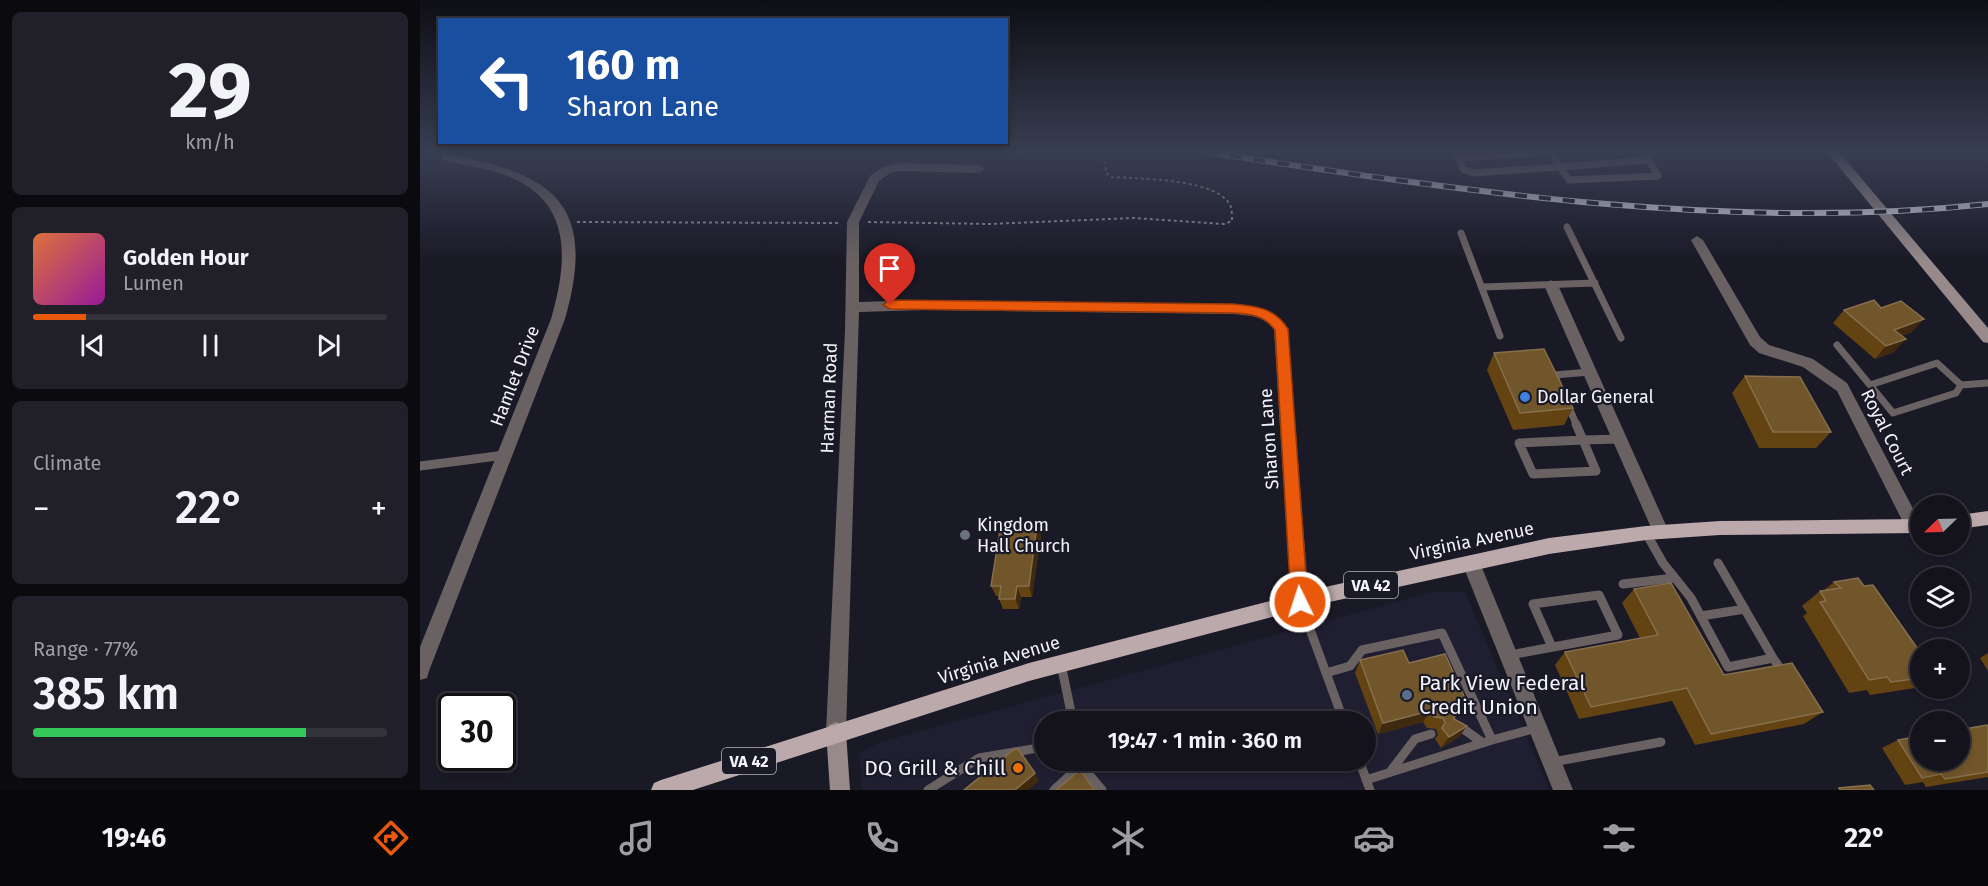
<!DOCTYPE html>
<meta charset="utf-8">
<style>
:root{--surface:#14131c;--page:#212029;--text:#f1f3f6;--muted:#9d9ea3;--line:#33323b;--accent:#ea580c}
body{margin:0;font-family:"Fira Sans",sans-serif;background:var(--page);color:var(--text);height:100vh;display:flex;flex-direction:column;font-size:22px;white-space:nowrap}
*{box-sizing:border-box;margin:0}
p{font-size:20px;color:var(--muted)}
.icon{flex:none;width:33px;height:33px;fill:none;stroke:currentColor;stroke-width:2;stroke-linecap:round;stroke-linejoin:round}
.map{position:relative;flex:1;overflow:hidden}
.panel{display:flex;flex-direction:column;gap:12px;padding:12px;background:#0b0a0f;width:420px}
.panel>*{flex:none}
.top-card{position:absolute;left:18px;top:18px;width:570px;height:126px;border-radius:0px;box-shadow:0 3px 9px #0003,0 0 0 2px var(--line);background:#1a4fa0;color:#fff;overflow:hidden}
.needle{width:39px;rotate:247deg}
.fabs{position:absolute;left:1490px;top:495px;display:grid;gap:12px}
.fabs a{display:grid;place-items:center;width:60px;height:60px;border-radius:50%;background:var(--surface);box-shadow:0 3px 9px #0003,0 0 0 2px var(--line);font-size:30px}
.speed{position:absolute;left:18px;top:693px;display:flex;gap:12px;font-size:30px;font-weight:700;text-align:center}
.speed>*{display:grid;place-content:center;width:78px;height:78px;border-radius:50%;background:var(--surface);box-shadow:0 3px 9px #0003,0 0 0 2px var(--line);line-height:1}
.speed .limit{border:3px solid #111;border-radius:9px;background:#fff;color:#111}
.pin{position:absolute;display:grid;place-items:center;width:51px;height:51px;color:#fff;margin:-62px -26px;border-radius:50% 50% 50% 0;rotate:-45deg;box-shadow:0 0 6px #0007}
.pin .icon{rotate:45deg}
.me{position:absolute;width:66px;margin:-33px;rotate:356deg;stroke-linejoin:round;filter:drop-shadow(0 0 4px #0008)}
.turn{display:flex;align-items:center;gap:21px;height:126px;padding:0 30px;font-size:27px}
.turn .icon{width:78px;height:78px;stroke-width:2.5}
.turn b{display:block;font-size:42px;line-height:51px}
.big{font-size:45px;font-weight:600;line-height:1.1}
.panel .widget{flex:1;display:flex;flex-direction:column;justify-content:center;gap:9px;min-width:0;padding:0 21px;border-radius:9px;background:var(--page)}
.panel .dial{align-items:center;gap:0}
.dial b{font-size:78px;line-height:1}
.song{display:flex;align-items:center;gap:18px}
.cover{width:72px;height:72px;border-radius:9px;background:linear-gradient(135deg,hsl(20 70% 55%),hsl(300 70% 35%))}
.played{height:6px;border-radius:3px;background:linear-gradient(90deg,var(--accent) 15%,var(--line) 15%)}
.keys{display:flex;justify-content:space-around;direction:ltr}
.heat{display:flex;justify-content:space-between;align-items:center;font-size:33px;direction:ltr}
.charge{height:9px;border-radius:4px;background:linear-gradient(90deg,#34c759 77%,var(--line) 0)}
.trip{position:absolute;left:614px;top:711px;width:342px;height:60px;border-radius:30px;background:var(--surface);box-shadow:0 3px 9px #0003,0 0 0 2px var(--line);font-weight:600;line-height:60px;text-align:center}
.tab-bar{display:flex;height:96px;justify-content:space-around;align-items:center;background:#08080b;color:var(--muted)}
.tab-bar .icon{width:42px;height:42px}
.tab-bar .active{color:var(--accent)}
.tab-bar b{font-size:27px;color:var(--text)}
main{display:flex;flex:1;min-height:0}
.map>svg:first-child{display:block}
.built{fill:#201e31;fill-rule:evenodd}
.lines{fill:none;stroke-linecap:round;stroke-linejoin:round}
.path{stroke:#8e8e99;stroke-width:2;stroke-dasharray:3 3;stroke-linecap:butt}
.lane-far1{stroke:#6a6162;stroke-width:7}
.lane{stroke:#6a6162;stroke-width:9}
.street{fill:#6a6162;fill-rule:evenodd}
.secondary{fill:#988a8b;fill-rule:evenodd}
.primary{fill:#bba9ab;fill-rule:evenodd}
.rail-casing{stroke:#d4d4dd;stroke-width:6}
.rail{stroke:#1a1926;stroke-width:4;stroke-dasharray:12;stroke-linecap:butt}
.wall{fill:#634312}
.shaded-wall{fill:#3f2a0f}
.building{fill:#72562b;stroke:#866f4c;stroke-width:1.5}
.route{fill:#ea580c;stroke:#983908;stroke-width:1.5}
.shop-dot{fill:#3f7fe0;stroke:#1a1926;stroke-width:2}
.worship-dot{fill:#6b7280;stroke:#1a1926;stroke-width:2}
.service-dot{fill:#5c6f8a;stroke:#1a1926;stroke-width:2}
.food-dot{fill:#e8710a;stroke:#1a1926;stroke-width:2}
.labels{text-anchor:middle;stroke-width:4.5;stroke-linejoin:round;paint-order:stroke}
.shield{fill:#1a1926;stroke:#b2b2bc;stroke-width:1.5}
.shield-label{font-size:16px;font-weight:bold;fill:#f3f3fc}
.street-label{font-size:18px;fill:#f3f3fc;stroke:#1a1926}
.poi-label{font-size:18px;fill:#f3f3fc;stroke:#1a1926;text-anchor:start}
.near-poi-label{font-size:21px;fill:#f3f3fc;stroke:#1a1926;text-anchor:start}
</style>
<main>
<section class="panel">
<div class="widget dial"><b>29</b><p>km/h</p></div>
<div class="widget">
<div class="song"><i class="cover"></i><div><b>Golden Hour</b><p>Lumen</p></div></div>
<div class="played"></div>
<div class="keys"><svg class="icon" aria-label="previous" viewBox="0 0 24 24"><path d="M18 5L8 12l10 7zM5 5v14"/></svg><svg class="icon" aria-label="pause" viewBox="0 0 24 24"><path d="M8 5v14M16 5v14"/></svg><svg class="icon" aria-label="next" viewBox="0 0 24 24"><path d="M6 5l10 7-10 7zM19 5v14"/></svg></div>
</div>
<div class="widget"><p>Climate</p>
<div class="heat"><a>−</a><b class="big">22°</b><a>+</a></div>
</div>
<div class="widget"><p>Range · 77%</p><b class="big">385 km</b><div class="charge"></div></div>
</section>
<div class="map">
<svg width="1568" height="790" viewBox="0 0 1568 790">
<rect width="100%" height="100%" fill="#1a1926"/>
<path class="built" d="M1013,592H1045L1129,790H442L439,754L460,742ZM624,722H945V760H624Z"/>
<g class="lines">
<path class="path" d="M157,222L421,223
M448,222L571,224L714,218L804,224L812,221C812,217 812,211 811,207C800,178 718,179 692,177L686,173L684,157"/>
<path class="lane-far1" d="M1036,152L1043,169L1053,173L1140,167
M1131,152L1140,167
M1224,152L1229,160
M1039,158L1134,152
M1229,160L1238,176L1149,180L1140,167Z
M1147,227L1201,338
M1041,233L1080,336
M1062,287L1175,283
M1417,345L1473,413L1536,393L1541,385L1568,383
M1137,381L1134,375L1170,372
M1450,385L1517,363L1541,385
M1147,403L1157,426"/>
<path class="lane" d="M1156,424L1163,440
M1163,440L1176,471L1113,474L1099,443Z
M1163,440L1200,439
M0,466L85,455
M1226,533L1243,563L1271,598L1308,667L1353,658L1364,674
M1298,563L1353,658
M1203,584L1254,578
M880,602L924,722
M1281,616L1325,609
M1090,655L1198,635L1179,595L1113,604L1132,647
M641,664L653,722
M906,673L930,666L942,650L1022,633L1072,740L1117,728
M1037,728H1042L1063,743
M660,760L661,765L682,790
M939,760L950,790
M1133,762L1241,742
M970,772L995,739L1011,734
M946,780L1072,740
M508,790L559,758L624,747
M634,790L661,765"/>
<path class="street" d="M26,154C133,173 178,203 145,319L9,671L7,678L0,680V647L131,319C148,260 153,200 85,175C65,167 43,166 22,160V156Z
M480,163L559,165L565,169L559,173L480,171L470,173L459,181L439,222V302L504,300L813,304C837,307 855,307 868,329L889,602L886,608L880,610L874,608L871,602L854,330C844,315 830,316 813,314L504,310L439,312L426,732L423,739L416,742L409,739L406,732L425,331L427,222L450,176L462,167Z
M1277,236L1283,240L1340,337L1349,345L1393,359L1427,383L1500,522V532L1494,534L1488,532L1417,391L1383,367L1339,353L1330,345L1271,240Z
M1131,280L1138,285L1249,532L1247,537L1241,539L1235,537L1233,532L1124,285Z
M1051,555L1057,557L1060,563L1153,790H1133L1042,563L1045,557Z"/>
<path class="secondary" d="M1407,152H1419L1568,328V343L1563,342Z
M416,722L423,725L426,732L430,790H410L406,732L409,725Z"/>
<path class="primary" d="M1568,511V525L1539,529V515Z
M1500,519V533L1300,535L1226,540L1129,554L905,603L609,681L273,790H231L234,783L241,780L609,663L905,587L1129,538L1226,526L1300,521Z"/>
<defs>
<path id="rail" d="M786,152C1043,191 1307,232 1568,204"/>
</defs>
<use href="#rail" class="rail-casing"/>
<use href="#rail" class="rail"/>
</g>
<path class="wall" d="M1461,308L1492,332L1481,336L1474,352L1455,359L1413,323L1424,310Z
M1074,353L1153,408L1144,425L1093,430L1067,370Z
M1325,376L1411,432L1396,448H1339L1312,393Z
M621,535L612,597H601L599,609H583L579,599V596H576L571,586Z
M1414,582L1444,586L1500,652V685L1495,688L1450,695L1447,690L1429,693L1383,616L1387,613L1382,606L1400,591H1403Z
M1214,589L1304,675L1403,712L1384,724L1275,745L1252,701L1159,719L1135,665L1145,652L1220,638L1202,603Z
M1568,653V671L1560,658Z
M940,660L989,663L1047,703L1039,715L1035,716L1034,719L1047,726L1039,737L1021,748L1015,739L1018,735L1016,729L1007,728L1003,722L958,734L935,673Z
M1568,726V777L1506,787L1503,782L1485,785L1462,748L1478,740Z"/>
<path class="shaded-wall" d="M1504,319L1492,332L1462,342L1474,330Z
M1486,339L1474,352L1455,359L1466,346Z
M617,524L621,535L612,597L609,586Z
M597,586L601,597L599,609L595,599Z
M1047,703L1039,715L1026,719L1033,707Z
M1010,711L1003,722L958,734L963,723Z
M1047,726L1039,737L1021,748L1029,737Z
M615,773L619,781L608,790H595Z"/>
<path class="building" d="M1454,300L1461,308L1481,301L1504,319L1474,330L1486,339L1466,346L1424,310Z
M1124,349L1153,408L1100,413L1074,353Z
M1325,376L1380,377L1411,432H1353Z
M581,524H617L609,586H597L595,599H579L581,586H571Z
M1438,578L1444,586L1453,585L1500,652V678L1471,682L1467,677L1449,680L1400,602L1406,601L1400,591L1421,588L1414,582Z
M1251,583L1304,675L1372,663L1403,712L1291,734L1267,688L1171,707L1145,652L1238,635L1214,589Z
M983,650L989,663L1025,654L1047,703L1033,707L1036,711L1034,719L1047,726L1029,737L1022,728L1025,723L1023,718L1014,717L1010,711L963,723L940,660Z
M1567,725L1568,726V772L1525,779L1521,774L1502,778L1478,740L1500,736V760H1539V730Z
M598,749L615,773L595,790H544L593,750Z
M660,770L675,790H636Z
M1450,785L1454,790H1420L1419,788Z"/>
<linearGradient id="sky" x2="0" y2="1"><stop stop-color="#0e0e15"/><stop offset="0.58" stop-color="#383e52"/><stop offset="1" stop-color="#383e52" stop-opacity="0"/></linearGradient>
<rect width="1568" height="262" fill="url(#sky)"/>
<path class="route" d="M470,300L813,304C836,306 855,308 868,329L888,602L885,608L880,610L874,608L871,602L855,330C844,315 831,314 813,313L470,309L463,305Z"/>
<circle class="shop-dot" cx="1105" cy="397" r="6"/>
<circle class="worship-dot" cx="545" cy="535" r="6"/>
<circle class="service-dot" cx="987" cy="695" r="6"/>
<circle class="food-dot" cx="598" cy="768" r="6"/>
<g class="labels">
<g class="shield">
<rect x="924" y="572" width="54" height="26" rx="4.5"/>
<rect x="302" y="748" width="54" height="26" rx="4.5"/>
</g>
<g class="shield-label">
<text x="951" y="591">VA 42</text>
<text x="329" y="767">VA 42</text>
</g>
<g class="street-label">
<text transform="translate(95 376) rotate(-69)" y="6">Hamlet Drive</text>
<text transform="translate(409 398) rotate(-88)" y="6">Harman Road</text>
<text transform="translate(1467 432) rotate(63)" y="6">Royal Court</text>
<text transform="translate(849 439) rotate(-94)" y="6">Sharon Lane</text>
<text transform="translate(1052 541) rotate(-12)" y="6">Virginia Avenue</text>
<text transform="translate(579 660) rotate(-17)" y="6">Virginia Avenue</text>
</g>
<g class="poi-label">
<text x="1117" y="403">Dollar General</text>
<text x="557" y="531">Kingdom<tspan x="557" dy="21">Hall Church</tspan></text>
</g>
<g class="near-poi-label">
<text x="999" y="690">Park View Federal<tspan x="999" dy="24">Credit Union</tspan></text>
<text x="586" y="775" text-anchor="end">DQ Grill &amp; Chill</text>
</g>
</g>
</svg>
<div class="fabs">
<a><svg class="needle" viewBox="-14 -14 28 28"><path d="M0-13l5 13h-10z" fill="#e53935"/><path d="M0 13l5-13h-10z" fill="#9d9ea3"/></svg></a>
<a><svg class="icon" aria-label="layers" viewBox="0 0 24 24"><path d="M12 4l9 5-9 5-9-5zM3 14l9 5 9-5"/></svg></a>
<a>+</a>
<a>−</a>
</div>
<div class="speed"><div class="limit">30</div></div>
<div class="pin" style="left:470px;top:305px;background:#d93025"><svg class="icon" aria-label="arrive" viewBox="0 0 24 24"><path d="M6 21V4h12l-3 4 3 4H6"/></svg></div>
<svg class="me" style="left:880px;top:602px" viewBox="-20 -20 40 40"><circle r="17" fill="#ea580c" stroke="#fff" stroke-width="3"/><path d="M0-11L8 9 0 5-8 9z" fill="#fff"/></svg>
<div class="trip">19:47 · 1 min · 360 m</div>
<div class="top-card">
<div class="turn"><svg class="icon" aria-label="left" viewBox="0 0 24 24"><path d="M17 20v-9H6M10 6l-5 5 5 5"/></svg><div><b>160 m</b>Sharon Lane</div></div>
</div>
</div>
</main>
<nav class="tab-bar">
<b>19:46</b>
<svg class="icon active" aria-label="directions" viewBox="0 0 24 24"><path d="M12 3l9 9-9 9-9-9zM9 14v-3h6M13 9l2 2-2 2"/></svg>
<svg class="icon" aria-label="music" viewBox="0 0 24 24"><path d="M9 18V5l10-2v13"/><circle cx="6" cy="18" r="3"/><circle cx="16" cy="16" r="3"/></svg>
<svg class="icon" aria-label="phone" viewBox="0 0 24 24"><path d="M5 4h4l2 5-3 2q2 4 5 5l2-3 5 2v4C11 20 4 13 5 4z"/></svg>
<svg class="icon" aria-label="climate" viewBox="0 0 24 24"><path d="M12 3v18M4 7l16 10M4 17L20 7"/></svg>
<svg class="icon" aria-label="car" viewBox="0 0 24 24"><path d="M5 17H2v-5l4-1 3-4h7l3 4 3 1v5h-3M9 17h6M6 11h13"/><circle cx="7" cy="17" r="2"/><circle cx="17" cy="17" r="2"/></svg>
<svg class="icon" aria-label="filters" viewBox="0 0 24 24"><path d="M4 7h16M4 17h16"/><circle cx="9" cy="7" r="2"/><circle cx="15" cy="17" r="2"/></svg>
<b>22°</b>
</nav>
